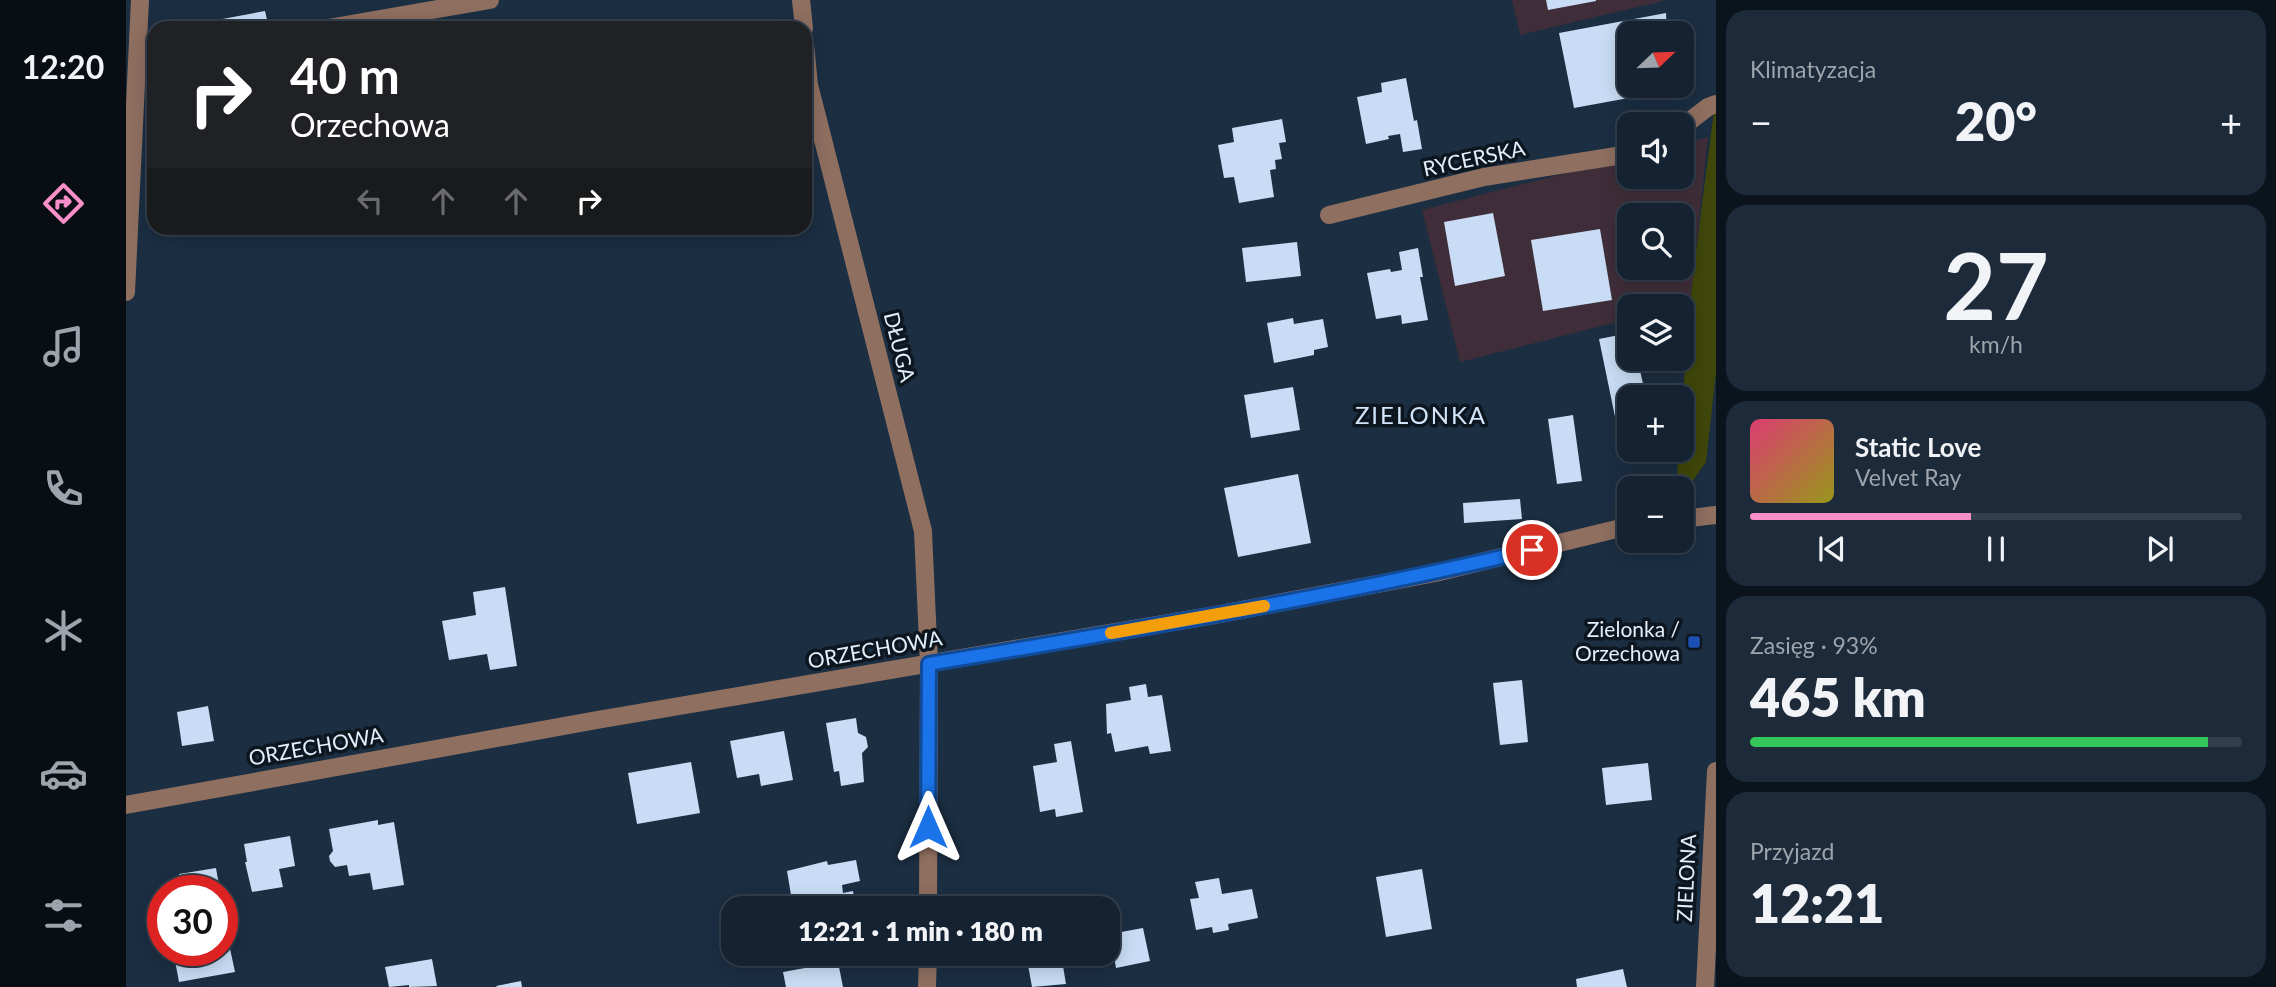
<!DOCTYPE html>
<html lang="pl">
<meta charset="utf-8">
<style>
:root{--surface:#142232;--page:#1d2a3a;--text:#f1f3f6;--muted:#9da4ac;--line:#333f4d;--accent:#f98fc9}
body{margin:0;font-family:Lato,sans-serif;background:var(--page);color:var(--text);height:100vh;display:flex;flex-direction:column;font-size:26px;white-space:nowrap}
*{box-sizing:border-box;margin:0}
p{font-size:23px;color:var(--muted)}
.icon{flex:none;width:38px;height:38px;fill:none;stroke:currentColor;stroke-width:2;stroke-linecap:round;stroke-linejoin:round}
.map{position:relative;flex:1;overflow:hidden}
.panel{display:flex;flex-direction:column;gap:10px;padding:10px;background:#0b131c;width:560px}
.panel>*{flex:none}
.top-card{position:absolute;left:21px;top:21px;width:665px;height:214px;border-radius:21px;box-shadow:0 4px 18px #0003,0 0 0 2px var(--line);background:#202124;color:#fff;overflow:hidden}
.needle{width:46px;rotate:67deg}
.tools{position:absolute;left:1491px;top:21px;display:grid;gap:14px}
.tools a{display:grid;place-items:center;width:77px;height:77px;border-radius:14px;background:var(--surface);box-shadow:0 4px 18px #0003,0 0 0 2px var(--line);font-size:35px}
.speed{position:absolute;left:21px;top:875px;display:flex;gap:14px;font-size:35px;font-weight:700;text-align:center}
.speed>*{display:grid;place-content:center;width:91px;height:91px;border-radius:50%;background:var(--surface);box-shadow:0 4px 18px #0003,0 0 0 2px var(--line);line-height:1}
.speed .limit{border:10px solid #d22;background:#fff;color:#111}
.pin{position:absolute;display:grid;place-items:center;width:60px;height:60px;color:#fff;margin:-30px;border:4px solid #fff;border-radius:50%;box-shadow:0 2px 7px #0007}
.me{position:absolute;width:77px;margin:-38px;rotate:0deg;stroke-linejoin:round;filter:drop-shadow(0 0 5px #0008)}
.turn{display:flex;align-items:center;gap:24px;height:147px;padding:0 28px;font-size:32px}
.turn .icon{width:91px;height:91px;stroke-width:2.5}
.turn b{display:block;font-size:49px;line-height:60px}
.lanes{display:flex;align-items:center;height:66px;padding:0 28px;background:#0003;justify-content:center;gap:35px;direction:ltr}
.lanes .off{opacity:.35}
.big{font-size:52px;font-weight:800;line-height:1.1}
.panel .widget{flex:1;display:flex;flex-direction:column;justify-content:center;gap:10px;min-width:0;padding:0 24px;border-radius:21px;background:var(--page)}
.panel .dial{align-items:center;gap:0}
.dial b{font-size:91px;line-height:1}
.song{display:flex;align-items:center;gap:21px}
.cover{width:84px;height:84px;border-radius:10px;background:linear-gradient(135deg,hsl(340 70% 55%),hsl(60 70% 35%))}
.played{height:7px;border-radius:4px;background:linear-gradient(90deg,var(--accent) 45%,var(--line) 45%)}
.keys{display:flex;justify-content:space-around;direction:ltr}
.heat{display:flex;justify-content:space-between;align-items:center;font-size:38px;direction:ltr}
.charge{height:10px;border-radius:5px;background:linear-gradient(90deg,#34c759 93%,var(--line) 0)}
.trip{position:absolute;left:595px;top:896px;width:399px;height:70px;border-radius:21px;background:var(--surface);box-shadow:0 4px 18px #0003,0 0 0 2px var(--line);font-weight:800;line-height:70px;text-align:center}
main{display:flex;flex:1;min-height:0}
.dock{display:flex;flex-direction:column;width:126px;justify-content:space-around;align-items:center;background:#080e14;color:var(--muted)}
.dock .icon{width:49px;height:49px}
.dock .selected{color:var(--accent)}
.dock b{font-size:32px;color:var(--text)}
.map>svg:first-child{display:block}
.industrial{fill:#3f2e39;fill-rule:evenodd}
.green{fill:#3f470a}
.building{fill:#c8ddf5}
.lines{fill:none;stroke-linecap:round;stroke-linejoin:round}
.minor{stroke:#8e6f60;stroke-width:18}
.route-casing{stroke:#114b97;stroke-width:18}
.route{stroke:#1a73e8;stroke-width:12}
.slow{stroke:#f59e0b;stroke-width:12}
.transit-dot{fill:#1a4fb4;stroke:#0d161f;stroke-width:2.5}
.labels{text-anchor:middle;stroke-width:7;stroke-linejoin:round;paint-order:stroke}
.street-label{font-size:21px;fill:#e2eefb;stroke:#0d161f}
.poi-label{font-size:21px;fill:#e2eefb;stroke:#0d161f;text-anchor:end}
.quarter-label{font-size:24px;letter-spacing:2px;fill:#d1e4fa;stroke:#0d161f}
</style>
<main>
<nav class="dock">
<b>12:20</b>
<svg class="icon selected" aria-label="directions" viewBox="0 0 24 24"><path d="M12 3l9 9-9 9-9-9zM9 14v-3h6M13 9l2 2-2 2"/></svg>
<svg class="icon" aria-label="music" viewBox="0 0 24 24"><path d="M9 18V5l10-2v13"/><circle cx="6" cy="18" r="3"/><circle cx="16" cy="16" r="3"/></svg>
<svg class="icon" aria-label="phone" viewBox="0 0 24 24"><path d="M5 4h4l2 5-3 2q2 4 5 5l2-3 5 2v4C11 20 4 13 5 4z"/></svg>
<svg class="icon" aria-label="climate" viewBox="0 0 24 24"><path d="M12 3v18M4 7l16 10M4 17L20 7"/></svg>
<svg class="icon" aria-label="car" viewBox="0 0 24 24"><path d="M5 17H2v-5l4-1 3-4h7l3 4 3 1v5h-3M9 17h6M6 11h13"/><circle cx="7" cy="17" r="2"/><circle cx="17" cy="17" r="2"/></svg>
<svg class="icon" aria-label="filters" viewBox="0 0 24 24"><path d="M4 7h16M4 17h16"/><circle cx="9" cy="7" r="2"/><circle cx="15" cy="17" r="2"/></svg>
</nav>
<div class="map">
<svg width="1590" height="987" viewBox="0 0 1590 987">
<rect width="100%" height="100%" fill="#1b2e42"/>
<path class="industrial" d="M1386,0H1541L1394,35Z
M1582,137L1564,304L1555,306H1503V319L1334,362L1296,210L1503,157V177H1556V144ZM1503,215H1556V268H1503Z"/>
<path class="green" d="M1590,94V373L1580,462L1556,496V488H1550L1553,450H1556C1556,331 1576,212 1590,94Z"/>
<path class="building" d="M1420,0H1470V1L1422,10Z
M139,11L143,28H92L91,20Z
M1540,13L1541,33H1503V86H1518L1519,95L1448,108L1433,33Z
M1280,78L1288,121L1291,120L1296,149L1277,152L1274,134L1262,136L1263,139L1240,144L1231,97L1256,92L1255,83Z
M1156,119L1160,142L1153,143L1156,159L1149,160L1150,169L1144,170L1148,197L1113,203L1108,177L1098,178L1092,145L1108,142L1106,128Z
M1367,213L1379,276L1329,286L1318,222Z
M1474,229L1486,300L1417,311L1405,240Z
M1171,242L1175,276L1120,282L1116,248Z
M1292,248L1297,277H1294L1302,320L1276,324L1275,315L1250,319L1241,273L1264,269L1265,272L1276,270L1273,252Z
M1167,318L1168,324L1197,319L1202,347L1188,350V355L1148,363L1141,323Z
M1503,333V359H1525L1526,363L1513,366L1520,397H1503V444L1495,446L1473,339Z
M1167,387L1174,430L1125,438L1118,395Z
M1447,415L1456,481L1431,484L1422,419Z
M1172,474L1185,543L1112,557L1098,488Z
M1394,499L1396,519L1338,523L1337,503Z
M379,587L391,666L364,670L361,654L323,660L316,621L350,615L347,592Z
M1396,680L1402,742L1374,745L1367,683Z
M1020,684L1022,697L1036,695L1045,751L1024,754L1022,746L989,752L985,733L981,734L980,704L1005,700L1003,687Z
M82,706L88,741L56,746L51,712Z
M730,718L732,733L740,737L742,747L736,753L738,782L715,786L713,771L708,772L700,723Z
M658,731L667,780L635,786L633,774L611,778L604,741Z
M945,741L957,812L930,817L929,809L914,812L907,766L931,762L928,744Z
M565,762L574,813L511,824L502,773Z
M1522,763L1526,800L1480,805L1476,768Z
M252,820V825L268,822L278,885L247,890L244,873L223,876L221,865L209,867L204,861L203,856L207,851L203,829Z
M164,836L169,866L153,869L157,887L126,892L119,862H121L118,844Z
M730,860L734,881L716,885L717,893L727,891L730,908H675L674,899L666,901L661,871L701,861L702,865Z
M90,868L94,891H56L53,874Z
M1296,869L1306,929L1260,937L1250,877Z
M1093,878L1096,894L1126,889L1132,918L1102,924L1103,930L1087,933L1086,927L1070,930L1064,899L1073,898L1069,882Z
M96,911L109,972L53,982L47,950H96Z
M1017,928L1024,961L990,968L984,934Z
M900,954H935L940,984L906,987Z
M306,959L311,986L283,987V985L263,987L259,967Z
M712,962L717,987H660L657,972Z
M1497,969L1501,987H1451L1450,979Z
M395,981L396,987H371L370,986Z"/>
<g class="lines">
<path class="minor" d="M675,0L678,28
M202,28L364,0
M679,44L683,85L797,531L803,664L802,908
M1556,127L1582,107L1590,104
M1203,215L1358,177L1503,154
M0,292L14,0
M1556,519L1590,515
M0,805L471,720L1089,615L1309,573L1503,526
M801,987L802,954
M1579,987L1590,771"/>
</g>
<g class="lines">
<defs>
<path id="route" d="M802,827L803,664C1005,630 1207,597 1406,550"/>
</defs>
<use href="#route" class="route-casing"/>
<use href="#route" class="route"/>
<path class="slow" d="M985,633L1138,606"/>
</g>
<rect class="transit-dot" x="1561" y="635" width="14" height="14" rx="3.5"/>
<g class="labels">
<g class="street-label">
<text transform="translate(1348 159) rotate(-12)" y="7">RYCERSKA</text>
<text transform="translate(773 347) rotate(76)" y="7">DŁUGA</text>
<text transform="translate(749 650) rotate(-10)" y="7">ORZECHOWA</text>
<text transform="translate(190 747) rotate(-10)" y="7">ORZECHOWA</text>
<text transform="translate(1561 878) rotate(-87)" y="7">ZIELONA</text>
</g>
<g class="poi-label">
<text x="1554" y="637">Zielonka /<tspan x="1554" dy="24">Orzechowa</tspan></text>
</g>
<g class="quarter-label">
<text x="1295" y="424">ZIELONKA</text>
</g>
</g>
</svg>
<div class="tools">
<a><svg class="needle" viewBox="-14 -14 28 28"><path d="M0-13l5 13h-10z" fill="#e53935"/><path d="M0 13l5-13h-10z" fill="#9da4ac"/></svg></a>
<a><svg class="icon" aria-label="sound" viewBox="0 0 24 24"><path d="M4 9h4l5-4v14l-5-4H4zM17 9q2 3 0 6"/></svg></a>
<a><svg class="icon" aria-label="search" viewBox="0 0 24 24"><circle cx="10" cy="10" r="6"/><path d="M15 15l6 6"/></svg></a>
<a><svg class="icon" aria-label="layers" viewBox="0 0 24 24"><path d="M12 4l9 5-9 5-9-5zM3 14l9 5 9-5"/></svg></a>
<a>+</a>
<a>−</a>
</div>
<div class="speed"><div class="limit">30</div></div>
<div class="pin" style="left:1406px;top:550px;background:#d93025"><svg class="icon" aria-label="arrive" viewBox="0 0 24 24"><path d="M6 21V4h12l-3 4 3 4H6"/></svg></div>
<svg class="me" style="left:802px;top:827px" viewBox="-20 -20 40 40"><path d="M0-17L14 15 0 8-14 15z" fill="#1a73e8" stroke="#fff" stroke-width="4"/></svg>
<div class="trip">12:21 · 1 min · 180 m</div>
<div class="top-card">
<div class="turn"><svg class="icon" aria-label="right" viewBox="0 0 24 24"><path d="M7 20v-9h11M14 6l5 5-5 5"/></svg><div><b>40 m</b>Orzechowa</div></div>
<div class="lanes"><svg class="icon off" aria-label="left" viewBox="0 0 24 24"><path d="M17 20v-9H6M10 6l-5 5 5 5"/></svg><svg class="icon off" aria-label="ahead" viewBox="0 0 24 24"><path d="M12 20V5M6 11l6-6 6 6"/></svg><svg class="icon off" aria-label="ahead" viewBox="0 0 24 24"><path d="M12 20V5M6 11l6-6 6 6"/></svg><svg class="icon" aria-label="right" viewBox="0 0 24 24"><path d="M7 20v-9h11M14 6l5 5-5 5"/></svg></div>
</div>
</div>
<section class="panel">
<div class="widget"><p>Klimatyzacja</p>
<div class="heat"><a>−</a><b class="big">20°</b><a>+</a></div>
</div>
<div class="widget dial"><b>27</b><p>km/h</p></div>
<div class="widget">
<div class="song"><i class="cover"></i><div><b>Static Love</b><p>Velvet Ray</p></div></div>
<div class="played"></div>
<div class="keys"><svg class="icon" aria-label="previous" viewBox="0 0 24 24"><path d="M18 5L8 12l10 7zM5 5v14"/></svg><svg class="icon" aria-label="pause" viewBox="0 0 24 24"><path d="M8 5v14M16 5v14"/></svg><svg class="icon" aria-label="next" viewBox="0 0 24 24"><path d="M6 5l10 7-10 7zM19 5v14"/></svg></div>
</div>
<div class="widget"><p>Zasięg · 93%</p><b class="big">465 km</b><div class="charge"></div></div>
<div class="widget"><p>Przyjazd</p><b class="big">12:21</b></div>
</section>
</main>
